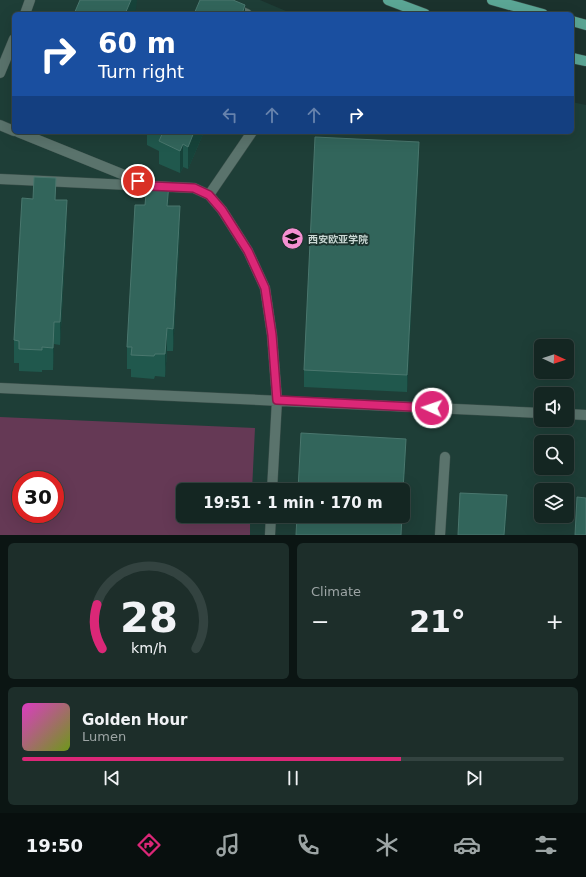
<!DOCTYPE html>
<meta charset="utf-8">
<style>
:root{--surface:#142622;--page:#1d2e2a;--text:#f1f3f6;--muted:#9da5a5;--line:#334340;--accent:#db2777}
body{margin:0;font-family:"DejaVu Sans","Noto Sans SC",sans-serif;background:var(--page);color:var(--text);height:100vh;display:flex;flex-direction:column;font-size:15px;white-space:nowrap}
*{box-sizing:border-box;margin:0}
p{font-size:13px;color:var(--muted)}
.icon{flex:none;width:22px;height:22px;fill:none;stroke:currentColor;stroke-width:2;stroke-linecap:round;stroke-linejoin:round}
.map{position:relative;height:535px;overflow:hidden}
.side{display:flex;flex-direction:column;gap:8px;padding:8px;background:#0b1513;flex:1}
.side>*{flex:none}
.banner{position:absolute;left:12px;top:12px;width:562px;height:122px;border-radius:6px;box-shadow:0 4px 16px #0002,0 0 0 1px var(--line);background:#1a4fa0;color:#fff;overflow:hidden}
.needle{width:26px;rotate:93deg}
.buttons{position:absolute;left:534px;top:339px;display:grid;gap:8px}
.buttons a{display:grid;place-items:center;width:40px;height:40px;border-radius:6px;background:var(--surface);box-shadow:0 4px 16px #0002,0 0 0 1px var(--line);font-size:20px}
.speed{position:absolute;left:12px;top:471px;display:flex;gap:8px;font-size:20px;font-weight:700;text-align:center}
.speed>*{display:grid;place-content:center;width:52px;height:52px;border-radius:50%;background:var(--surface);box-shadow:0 4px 16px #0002,0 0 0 1px var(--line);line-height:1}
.speed .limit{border:6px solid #d22;background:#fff;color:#111}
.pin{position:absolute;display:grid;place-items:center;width:34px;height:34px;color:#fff;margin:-17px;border:2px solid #fff;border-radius:50%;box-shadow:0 1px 4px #0007}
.me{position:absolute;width:44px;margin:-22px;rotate:273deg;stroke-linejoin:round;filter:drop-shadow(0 0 3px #0008)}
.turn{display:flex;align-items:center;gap:14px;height:84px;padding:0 20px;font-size:18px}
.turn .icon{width:52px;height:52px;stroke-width:2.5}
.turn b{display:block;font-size:28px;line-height:34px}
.lanes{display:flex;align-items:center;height:38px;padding:0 20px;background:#0003;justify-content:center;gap:20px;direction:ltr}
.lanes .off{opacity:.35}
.big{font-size:30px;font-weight:600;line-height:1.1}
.side .tile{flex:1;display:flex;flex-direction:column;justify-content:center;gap:6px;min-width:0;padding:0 14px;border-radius:6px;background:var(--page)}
.side .dial{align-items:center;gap:0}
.dial svg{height:104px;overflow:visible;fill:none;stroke:var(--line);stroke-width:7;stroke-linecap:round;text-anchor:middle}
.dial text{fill:var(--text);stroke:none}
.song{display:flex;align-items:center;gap:12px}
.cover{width:48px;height:48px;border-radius:6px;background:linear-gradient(135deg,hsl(310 70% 55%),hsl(80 70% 35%))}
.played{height:4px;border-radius:2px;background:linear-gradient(90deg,var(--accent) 70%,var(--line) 70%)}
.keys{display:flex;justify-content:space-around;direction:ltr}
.heat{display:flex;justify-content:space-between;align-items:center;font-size:22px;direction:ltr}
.side .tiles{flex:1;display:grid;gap:8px;grid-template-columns:1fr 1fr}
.tile:last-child{grid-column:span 2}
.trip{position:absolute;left:176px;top:483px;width:234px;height:40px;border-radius:6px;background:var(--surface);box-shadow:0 4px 16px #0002,0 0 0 1px var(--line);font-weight:600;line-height:40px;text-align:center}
.dock{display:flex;height:64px;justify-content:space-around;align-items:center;background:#080f0e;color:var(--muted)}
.dock .icon{width:28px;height:28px}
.dock .current{color:var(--accent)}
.dock b{font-size:18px;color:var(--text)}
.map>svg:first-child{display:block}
.built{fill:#1e3e37;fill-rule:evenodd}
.pitch{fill:#653955;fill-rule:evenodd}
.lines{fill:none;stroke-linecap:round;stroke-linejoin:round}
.minor-casing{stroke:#3a4f4a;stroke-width:11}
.major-casing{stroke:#3a4f4a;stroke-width:11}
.minor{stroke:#5a736c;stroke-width:10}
.major{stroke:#5ba695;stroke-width:10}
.wall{fill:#20584d}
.shaded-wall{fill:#16433a}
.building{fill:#32655b;stroke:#4a776e}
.route-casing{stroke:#8e194d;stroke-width:10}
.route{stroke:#db2777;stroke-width:7}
.labels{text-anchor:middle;stroke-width:4;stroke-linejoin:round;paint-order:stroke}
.poi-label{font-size:10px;font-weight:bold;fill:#c9d7d3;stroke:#1b322d;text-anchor:start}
</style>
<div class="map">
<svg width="586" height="535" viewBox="0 0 586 535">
<rect width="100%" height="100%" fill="#1b322d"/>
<path class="built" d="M0,0H260L293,14H14V132H572V102L586,105V535H0ZM541,346H567V372H541ZM541,394H567V420H541ZM541,442H567V468H541ZM21,480H55V514H21ZM183,490H403V516H183ZM541,490H567V516H541Z"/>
<path class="pitch" d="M0,417L255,428L252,490H183V516H250V535H0ZM21,480H55V514H21Z"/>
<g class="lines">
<defs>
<path id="minor" d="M215,0L247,14
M25,14L30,0
M0,73L14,39
M0,125L14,131
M18,132L144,183
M0,179L194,188L209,195L222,210L248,251L265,288L272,335L277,400L272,490
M209,195L252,132
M0,388L541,413
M567,414L586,415
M270,535L271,516
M440,535L445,457"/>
<path id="major" d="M388,0L425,14
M492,0L543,14
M572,21L586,25
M572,58L586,61"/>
</defs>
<use href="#minor" class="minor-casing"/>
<use href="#major" class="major-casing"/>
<use href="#minor" class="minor"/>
<use href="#major" class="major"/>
</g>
<path class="wall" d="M147,132H204L188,169L183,167L180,173L159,164V151L147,145Z
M419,159L407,392L304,387V370Z
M56,200L67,223L60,345L54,344L53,370H42V372L19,371V363H14V340Z
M169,206L180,229L173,351H167L165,377L155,376L154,379L131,377V369H127V347Z"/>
<path class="shaded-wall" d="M131,0H137L136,9L134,14H125Z
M245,5V14H242Z
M194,132H204L188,169V147Z
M419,142V159L407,392V375Z
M183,144V167L180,173V151Z
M56,178V200H55Z
M169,184V207L167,206Z
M67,200V223L60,345V322Z
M180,206V229L173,351V329Z
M54,322V344L53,370V348Z
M167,328V351L165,377V354Z
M406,439V455L403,505V490Z
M507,495V512L505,535H504Z"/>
<path class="building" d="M80,0H131L125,14H74Z
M200,0H233L245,5L242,14H194Z
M163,132H194L188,147L183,144L180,151L159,141Z
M315,137L419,142L407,375L304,370Z
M34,177L56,178L55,200H67L60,322H54L53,348L42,347V350L19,349V341L14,340L22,198L33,199Z
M147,183L169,184L167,206H180L173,329L167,328L165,354H155L154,356L131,355L132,347H127L135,205H145Z
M301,433L406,439L403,490H298Z
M460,493L507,495L504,535H458Z
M577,497L586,498V535H575Z
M297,516H402L401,535H296Z"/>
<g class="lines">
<defs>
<path id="route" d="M138,181L151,186L194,188L209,195L222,210L248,251L265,288L272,335L277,400L432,408"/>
</defs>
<use href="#route" class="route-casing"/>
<use href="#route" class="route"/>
</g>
<defs>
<symbol id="university-disc" viewBox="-11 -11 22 22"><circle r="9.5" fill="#f590d1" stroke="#1b322d"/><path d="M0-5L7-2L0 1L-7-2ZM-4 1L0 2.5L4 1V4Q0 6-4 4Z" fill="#111"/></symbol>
</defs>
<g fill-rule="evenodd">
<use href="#university-disc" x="280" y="226" width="25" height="25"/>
</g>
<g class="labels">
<g class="poi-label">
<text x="308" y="243">西安欧亚学院</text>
</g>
</g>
</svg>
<div class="buttons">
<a><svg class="needle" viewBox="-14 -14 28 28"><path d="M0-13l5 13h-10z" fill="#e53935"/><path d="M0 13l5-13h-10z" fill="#9da5a5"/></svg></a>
<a><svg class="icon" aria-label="sound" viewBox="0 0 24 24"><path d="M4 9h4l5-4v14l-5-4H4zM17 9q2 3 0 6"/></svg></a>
<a><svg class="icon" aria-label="search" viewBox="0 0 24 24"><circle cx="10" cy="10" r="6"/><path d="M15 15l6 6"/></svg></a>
<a><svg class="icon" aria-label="layers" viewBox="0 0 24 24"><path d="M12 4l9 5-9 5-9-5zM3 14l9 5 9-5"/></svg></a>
</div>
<div class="speed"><div class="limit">30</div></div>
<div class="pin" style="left:138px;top:181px;background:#d93025"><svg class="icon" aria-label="arrive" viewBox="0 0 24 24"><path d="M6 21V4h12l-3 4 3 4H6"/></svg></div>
<svg class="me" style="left:432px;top:408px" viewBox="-20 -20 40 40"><circle r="17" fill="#db2777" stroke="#fff" stroke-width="3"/><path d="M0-11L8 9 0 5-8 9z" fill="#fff"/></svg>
<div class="trip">19:51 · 1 min · 170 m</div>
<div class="banner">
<div class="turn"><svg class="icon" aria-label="right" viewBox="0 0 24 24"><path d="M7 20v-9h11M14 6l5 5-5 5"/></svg><div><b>60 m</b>Turn right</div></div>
<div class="lanes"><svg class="icon off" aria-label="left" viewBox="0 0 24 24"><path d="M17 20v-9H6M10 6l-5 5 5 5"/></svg><svg class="icon off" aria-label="ahead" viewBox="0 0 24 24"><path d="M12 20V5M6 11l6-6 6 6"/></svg><svg class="icon off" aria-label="ahead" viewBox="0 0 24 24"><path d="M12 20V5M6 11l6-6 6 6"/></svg><svg class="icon" aria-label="right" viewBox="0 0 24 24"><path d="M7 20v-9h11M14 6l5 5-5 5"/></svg></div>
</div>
</div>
<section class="side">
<div class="tiles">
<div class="tile dial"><svg viewBox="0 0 100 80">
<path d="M14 69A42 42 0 1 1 86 69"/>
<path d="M14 69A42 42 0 0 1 10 35" stroke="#db2777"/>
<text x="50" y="56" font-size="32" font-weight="700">28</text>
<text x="50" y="72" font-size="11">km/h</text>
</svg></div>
<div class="tile"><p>Climate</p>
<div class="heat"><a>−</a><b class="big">21°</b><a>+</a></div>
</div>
<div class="tile">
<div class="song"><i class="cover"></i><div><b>Golden Hour</b><p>Lumen</p></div></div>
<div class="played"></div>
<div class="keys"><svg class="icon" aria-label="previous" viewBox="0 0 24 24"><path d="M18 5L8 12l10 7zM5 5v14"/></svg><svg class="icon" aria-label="pause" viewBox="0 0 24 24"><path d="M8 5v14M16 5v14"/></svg><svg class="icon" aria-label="next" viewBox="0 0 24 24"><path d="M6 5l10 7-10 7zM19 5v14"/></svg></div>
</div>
</div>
</section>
<nav class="dock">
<b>19:50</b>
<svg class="icon current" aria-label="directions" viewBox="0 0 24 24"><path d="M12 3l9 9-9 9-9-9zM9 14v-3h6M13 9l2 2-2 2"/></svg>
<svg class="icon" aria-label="music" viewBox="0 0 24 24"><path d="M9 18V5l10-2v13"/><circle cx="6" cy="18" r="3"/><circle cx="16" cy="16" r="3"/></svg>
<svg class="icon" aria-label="phone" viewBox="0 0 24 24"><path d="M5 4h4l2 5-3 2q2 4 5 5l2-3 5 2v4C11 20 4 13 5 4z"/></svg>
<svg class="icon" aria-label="climate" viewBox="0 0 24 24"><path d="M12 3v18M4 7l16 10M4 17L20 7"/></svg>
<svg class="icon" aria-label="car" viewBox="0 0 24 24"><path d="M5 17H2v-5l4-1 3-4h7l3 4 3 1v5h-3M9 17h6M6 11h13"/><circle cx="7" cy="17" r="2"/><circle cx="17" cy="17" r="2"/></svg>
<svg class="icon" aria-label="filters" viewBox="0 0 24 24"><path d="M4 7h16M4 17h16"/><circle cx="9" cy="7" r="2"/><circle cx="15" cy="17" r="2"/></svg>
</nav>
